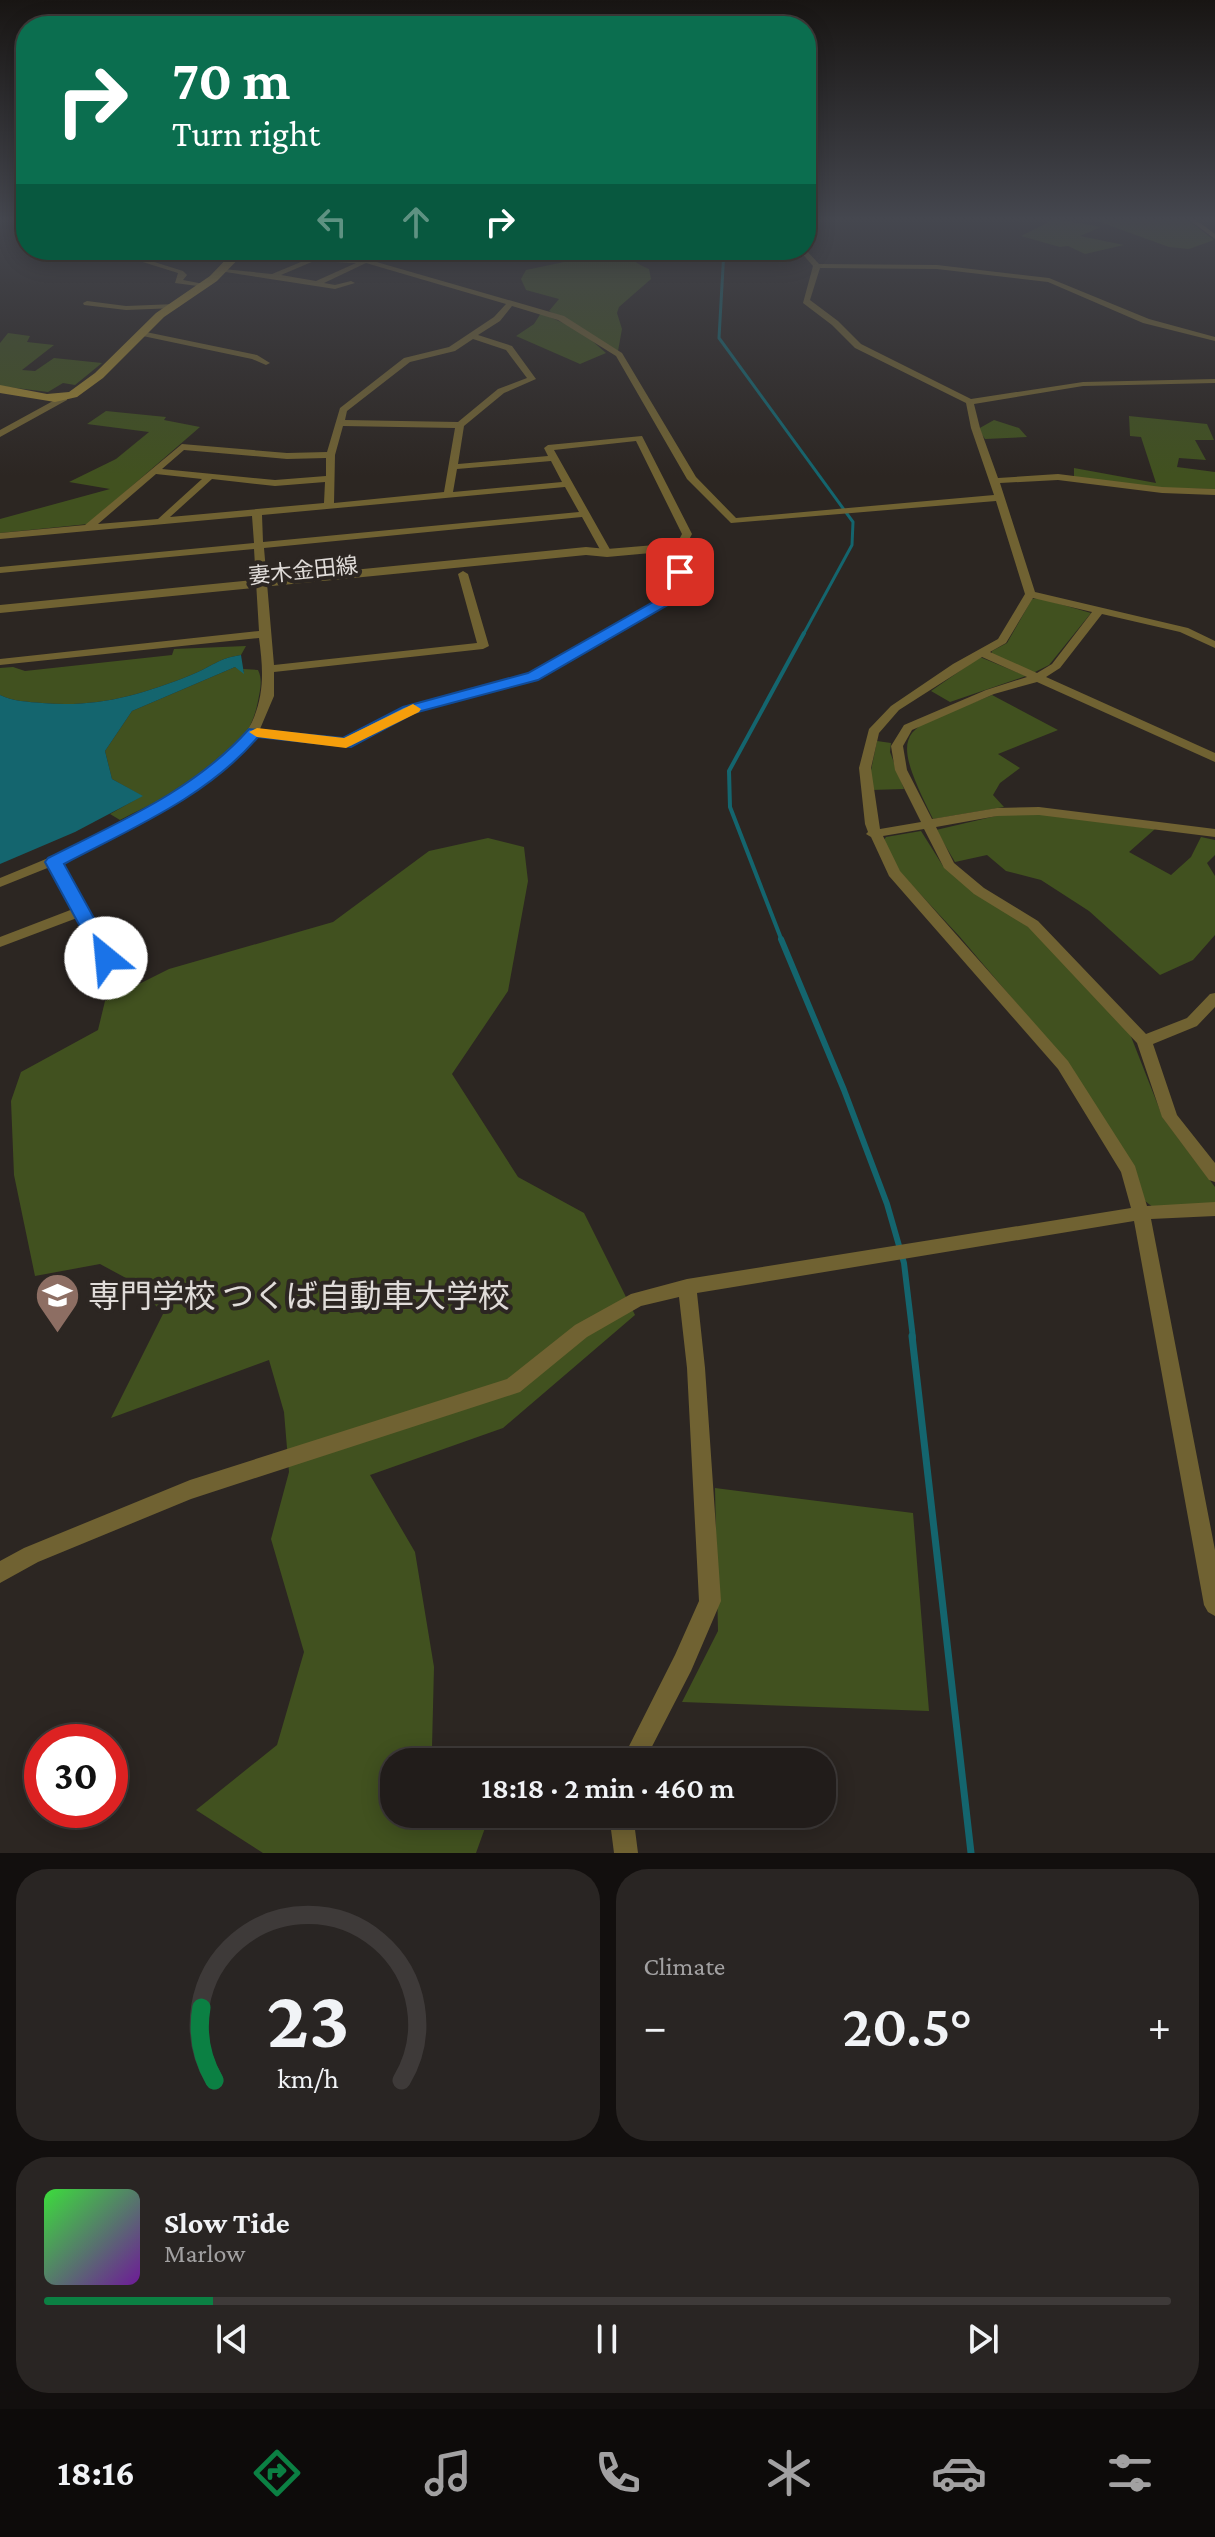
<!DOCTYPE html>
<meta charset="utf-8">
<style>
:root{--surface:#211c1a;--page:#292523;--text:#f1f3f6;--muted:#a2a1a2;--line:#3e3a39;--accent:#0b8043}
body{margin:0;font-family:"Crimson Pro","Noto Sans JP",serif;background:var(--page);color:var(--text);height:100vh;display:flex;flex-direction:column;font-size:30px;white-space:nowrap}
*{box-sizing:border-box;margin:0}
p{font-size:26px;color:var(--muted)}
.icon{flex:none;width:44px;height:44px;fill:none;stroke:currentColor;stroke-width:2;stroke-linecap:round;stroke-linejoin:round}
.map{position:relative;height:1853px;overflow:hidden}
.side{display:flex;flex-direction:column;gap:16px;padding:16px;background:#120f0e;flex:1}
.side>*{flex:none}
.hud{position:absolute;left:16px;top:16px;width:800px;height:244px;border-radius:32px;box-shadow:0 4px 20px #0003,0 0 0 2px var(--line);background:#0b6e4f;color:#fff;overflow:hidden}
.speed{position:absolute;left:24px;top:1724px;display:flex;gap:16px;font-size:40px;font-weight:700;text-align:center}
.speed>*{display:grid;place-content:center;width:104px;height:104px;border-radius:50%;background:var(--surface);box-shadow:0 4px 20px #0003,0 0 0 2px var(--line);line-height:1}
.speed .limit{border:12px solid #d22;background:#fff;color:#111}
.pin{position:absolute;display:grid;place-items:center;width:68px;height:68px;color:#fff;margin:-34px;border-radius:16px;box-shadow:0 4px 12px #0006}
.me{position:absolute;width:88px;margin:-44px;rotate:332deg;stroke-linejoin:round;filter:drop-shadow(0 0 6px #0008)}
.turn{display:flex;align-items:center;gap:28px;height:168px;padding:0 24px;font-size:36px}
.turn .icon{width:104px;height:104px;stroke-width:2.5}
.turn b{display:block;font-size:56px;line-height:68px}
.lanes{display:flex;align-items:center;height:76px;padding:0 24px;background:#0003;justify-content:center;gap:40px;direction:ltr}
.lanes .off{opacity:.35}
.big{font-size:60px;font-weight:600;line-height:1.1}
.side .tile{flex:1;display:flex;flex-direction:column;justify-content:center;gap:12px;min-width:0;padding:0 28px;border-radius:32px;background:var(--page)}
.side .dial{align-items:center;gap:0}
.dial svg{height:208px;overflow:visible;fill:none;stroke:var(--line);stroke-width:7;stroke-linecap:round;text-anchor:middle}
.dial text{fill:var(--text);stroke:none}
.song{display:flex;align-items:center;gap:24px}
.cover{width:96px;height:96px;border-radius:12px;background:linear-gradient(135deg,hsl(120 70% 55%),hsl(280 70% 35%))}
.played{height:8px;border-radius:4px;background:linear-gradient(90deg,var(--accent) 15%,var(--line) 15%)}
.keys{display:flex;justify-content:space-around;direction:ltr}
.heat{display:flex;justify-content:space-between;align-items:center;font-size:44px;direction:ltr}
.side .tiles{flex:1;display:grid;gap:16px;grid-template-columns:1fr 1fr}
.tile:last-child{grid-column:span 2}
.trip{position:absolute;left:380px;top:1748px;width:456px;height:80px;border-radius:32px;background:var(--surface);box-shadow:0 4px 20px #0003,0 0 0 2px var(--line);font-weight:600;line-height:80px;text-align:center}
.menu{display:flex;height:128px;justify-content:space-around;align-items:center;background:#0d0b0a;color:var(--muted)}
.menu .icon{width:56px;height:56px}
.menu .active{color:var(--accent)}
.menu b{font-size:36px;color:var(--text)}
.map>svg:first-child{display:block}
.green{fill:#41511f}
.water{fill:#14656e}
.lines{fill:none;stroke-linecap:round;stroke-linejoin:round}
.stream-far3{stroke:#14656e;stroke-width:3}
.stream-far2{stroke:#14656e;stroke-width:4}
.stream-far1{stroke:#14656e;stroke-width:6}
.stream{stroke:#14656e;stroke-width:7}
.minor{fill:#706232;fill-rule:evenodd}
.tertiary{fill:#706232;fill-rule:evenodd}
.secondary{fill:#998231;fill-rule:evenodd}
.route{fill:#1a73e8;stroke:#114b97;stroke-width:2}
.slow{fill:#f59e0b}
.labels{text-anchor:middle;stroke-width:8;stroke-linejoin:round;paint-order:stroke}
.far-street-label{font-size:22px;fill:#e0dcd9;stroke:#2c2622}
.near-poi-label{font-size:32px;fill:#e0dcd9;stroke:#2c2622;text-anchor:start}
</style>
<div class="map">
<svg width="1215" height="1853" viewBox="0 0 1215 1853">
<rect width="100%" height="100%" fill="#2c2622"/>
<path class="green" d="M1086,217H1184L1214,240L1189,249L1169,247Z
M1055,219L1101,227L1080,236L1124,245L1085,254L1068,246L1060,247L1021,236Z
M612,252C629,254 635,264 649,269L651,279L619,307L617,313L622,329L618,351L549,311L559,299L526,290L521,279L526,270Z
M541,313L581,331L606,353L580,364L516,336L534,324Z
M8,333L30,336L27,342L54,345L22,370L35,371L54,358L102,363L75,385L63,383L48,392L0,386V343Z
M106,411L166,417L164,420L200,427L88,524L0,533V519L110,489L69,482L116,459L149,432L87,424Z
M1129,416L1207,424L1214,440H1195L1206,460L1179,458L1177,467L1215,472V489L1160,488L1074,477V468L1156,483L1141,437L1130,436Z
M994,420L1019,428L1027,437L985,439L978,429Z
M1039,598L1091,613L1049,665L1033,673L992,654V651L1007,643L1032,599Z
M246,646L241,655C219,658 211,667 191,675C141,695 96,708 42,703C29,702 12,701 0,695V668L13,667L25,671L172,655L174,649Z
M980,657L1026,676L950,702L931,691Z
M235,667L244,672L243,669L258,670C263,680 260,690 258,701C247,765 172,793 120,820L110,814L142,796L112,779L105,751L132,711Z
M992,695L1058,730L998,754L1020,768L1000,783L993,795L1004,807L933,819C885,723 903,731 992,695Z
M877,741L891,743L890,752L904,789L871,790L870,775Z
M1000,815H1048L1155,829L1129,852L1171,875L1191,857L1201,837L1215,840V855L1207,863L1215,876V935L1193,960L1160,975L1089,911L1041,880L1006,871L987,855L955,862L936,830Z
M921,831L943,866L1034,931L1130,1034L1163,1118L1215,1187V1203L1154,1208L1145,1201L1073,1070L960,937L898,870L883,841L886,837Z
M488,838L524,847L528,881L508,991L452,1074L518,1177L584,1213L635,1315L503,1428L370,1475L415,1552L434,1667L432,1747L474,1762H394V1814H490L476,1853H263L196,1810L277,1745L304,1652L271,1539L289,1472L284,1412L269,1360L111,1418L163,1314L137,1284L100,1264L35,1276L14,1175L11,1101L21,1072L98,1030L105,1001L169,969L333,922L429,851Z
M715,1488L913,1513L929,1711L682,1702L718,1631Z"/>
<path class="water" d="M241,655L244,674L235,667L132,711L105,751L112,779L143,796L75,832L0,864V695C12,701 29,702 42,703C96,708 141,695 191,675C211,667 219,658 241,655Z"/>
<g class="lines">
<path class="stream-far3" d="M724,250L719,338L853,522L852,545L803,635"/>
<path class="stream-far2" d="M782,941L730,807L729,771L804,633"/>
<path class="stream-far1" d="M781,939L844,1090L887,1204L904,1263L913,1338"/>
<path class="stream" d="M912,1336L971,1853"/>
<path class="minor" d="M1185,217H1192L1215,234V239Z
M398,250H409L373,261L564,316L622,353L696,477L736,518L994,495L971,428L966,403L855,348L832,325L803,303L813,266L799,250H806L819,264L937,265L1049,278L1149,319L1215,337V341L1143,323L1048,282L937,269L820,268L810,300L838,321L861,344L971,399L1083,382L1215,379V383L1083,386L974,404L980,428L998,478L1058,474L1162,487L1215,489V495L1162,493L1058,480L1000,483L1035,592L1188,628L1215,641V648L1180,632L1102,614L1060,668L1046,677L1215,753V762L1037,682L994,694L912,730L903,746L907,770L932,819L997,808L1039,807L1215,829V837L1039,815L997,816L936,827L954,863L984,888L1038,921L1146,1034L1187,1018L1210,994L1215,993V1007L1197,1026L1153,1044L1177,1115L1215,1163V1182L1209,1180L1162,1117L1137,1043L1028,927L974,894L944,868L924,829L883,836L900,871L1068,1061L1135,1166L1147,1206L1215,1202V1216L1151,1219L1215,1550V1616L1208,1612L1204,1605L1134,1221L697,1293L705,1368L721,1601L691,1671L644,1762H621L675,1655L699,1601L687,1368L679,1297L641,1306L587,1337L520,1392L191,1499L38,1562L0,1583V1561L24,1548L190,1480L507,1379L575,1325L631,1294L687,1279L1131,1208L1121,1172L1058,1069L889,876L871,837L866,834L868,832L865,824L859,768L869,729L891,706L953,664L998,639L1025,594L996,501L731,523L687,479L616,356L558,320L512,306L500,321L478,335L512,346L536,379L504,393L464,426L458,464L548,456L544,448L548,445L642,436L692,534L679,559L685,572L677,599L537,678L412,712L350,746L255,736C205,795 131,832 61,862L113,958L111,961H101L77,918L0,947V937L73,909L50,867L0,887V878C76,847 184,804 238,741C243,735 249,729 252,722C265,693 263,668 259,638L0,665V659L259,631L254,549L0,573V567L254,543L252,516L0,539V533L85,525L182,444L287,453L327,452L340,408L404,358L449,347L494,317L506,304L366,263L324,283L335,285L351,281L355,283L335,289L219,271L223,269L272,274L313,257L365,259ZM314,261L356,263L316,281L281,275ZM473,339L506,350L527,378L498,389L458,422L345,420L347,411L410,362L455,351ZM343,426L455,428L444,492L334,503L335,455ZM636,441L682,534L669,559L675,572L668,595L529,674L404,708L344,739L260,729L274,696V672L483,649L489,646L468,574L463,571L458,574L477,643L274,665L264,548L582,517L603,555H611L612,553L554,450ZM184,450L287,459L326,458V476L275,480L162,469ZM551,461L562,482L453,492L457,469ZM156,474L202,479L158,519L98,524ZM212,479L275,486L325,482L324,503L170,517ZM565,487L579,512L263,542L262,515ZM1033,598L1092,612L1052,664L1037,673L990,652L1006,643ZM982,657L1027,677L986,690L904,725L891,746L895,770L921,822L880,829L871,768L879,733L899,710Z
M132,255L183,271L187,275L183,280L209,285L205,287L175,283L178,273L130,258Z
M87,301L126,306L176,304L180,306L176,308L126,310L84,305L83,303Z
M141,331L257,355L270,363L266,365L252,359L138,335V331Z
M64,395L67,396V400L0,437V430Z
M609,1814H633L638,1853H614Z"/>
<path class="tertiary" d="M679,543L684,544V550L607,557L586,555L0,613V605L586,547L607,549Z"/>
<path class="secondary" d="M235,250H247L217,281L164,317L103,378L77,397L55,402L0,393V385L47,394L69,392L95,373L156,313L210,276Z"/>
</g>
<linearGradient id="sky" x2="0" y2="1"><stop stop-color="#181513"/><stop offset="0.46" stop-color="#45474f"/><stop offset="1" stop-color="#45474f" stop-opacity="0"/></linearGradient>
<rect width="1215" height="476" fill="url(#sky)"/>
<path class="route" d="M675,569L687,572L678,599L538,680L414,713L351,747L258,737C207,797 132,828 64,864L116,958L106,965L100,963L45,862L48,858C119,822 195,790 249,729L343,738L403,707L528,673L667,594Z"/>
<path class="slow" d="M413,704L421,709L419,712L346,748L257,737L249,732L257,728L344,738Z"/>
<defs>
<symbol id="university-pin" viewBox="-11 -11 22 30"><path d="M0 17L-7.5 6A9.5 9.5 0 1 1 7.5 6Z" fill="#8d6e63" stroke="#2c2622"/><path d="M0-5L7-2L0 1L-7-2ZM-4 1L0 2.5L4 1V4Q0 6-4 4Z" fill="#fff"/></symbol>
</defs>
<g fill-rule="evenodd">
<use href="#university-pin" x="32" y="1270" width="51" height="69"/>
</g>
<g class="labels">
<g class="far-street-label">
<text transform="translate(303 570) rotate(-6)" y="8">妻木金田線</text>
</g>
<g class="near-poi-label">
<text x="88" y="1307">専門学校 つくば自動車大学校</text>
</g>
</g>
</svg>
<div class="speed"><div class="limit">30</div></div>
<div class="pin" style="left:680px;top:572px;background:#d93025"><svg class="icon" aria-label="arrive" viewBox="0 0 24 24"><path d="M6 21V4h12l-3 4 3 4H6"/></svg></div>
<svg class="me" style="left:106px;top:958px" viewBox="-20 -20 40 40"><circle r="19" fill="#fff"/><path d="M0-13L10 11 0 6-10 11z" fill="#1a73e8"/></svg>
<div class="trip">18:18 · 2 min · 460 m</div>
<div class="hud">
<div class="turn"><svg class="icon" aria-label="right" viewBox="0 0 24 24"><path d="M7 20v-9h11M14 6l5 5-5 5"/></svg><div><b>70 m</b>Turn right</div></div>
<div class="lanes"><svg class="icon off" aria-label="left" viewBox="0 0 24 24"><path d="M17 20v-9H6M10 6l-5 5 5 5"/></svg><svg class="icon off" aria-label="ahead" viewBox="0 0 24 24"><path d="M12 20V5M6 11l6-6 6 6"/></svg><svg class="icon" aria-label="right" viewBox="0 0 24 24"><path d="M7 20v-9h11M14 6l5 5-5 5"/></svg></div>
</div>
</div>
<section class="side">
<div class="tiles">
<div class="tile dial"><svg viewBox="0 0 100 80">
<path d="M14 69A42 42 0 1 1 86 69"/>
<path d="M14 69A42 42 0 0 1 9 41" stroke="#0b8043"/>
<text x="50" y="56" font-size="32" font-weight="700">23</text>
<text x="50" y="72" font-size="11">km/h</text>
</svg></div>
<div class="tile"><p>Climate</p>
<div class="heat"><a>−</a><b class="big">20.5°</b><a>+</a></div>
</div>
<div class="tile">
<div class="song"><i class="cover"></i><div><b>Slow Tide</b><p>Marlow</p></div></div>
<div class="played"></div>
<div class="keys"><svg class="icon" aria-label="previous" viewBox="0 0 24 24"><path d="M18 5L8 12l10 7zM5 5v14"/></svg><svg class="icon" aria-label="pause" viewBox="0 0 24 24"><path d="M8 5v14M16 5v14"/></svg><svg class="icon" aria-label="next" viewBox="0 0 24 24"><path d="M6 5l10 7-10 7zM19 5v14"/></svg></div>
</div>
</div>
</section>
<nav class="menu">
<b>18:16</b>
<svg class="icon active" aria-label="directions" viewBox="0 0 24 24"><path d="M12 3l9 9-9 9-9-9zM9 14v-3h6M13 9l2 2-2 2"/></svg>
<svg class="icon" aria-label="music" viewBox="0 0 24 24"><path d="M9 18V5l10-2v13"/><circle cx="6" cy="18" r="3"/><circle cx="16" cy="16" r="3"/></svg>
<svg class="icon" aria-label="phone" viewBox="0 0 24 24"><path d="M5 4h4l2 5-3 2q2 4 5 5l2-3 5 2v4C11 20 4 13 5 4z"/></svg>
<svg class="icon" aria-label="climate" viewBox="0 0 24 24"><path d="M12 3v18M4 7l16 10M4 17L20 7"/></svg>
<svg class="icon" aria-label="car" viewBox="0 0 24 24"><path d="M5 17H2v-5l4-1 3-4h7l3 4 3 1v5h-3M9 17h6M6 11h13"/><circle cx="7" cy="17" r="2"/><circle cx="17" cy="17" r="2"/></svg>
<svg class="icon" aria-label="filters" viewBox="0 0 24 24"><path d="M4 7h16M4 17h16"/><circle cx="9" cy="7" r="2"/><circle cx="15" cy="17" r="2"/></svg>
</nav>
